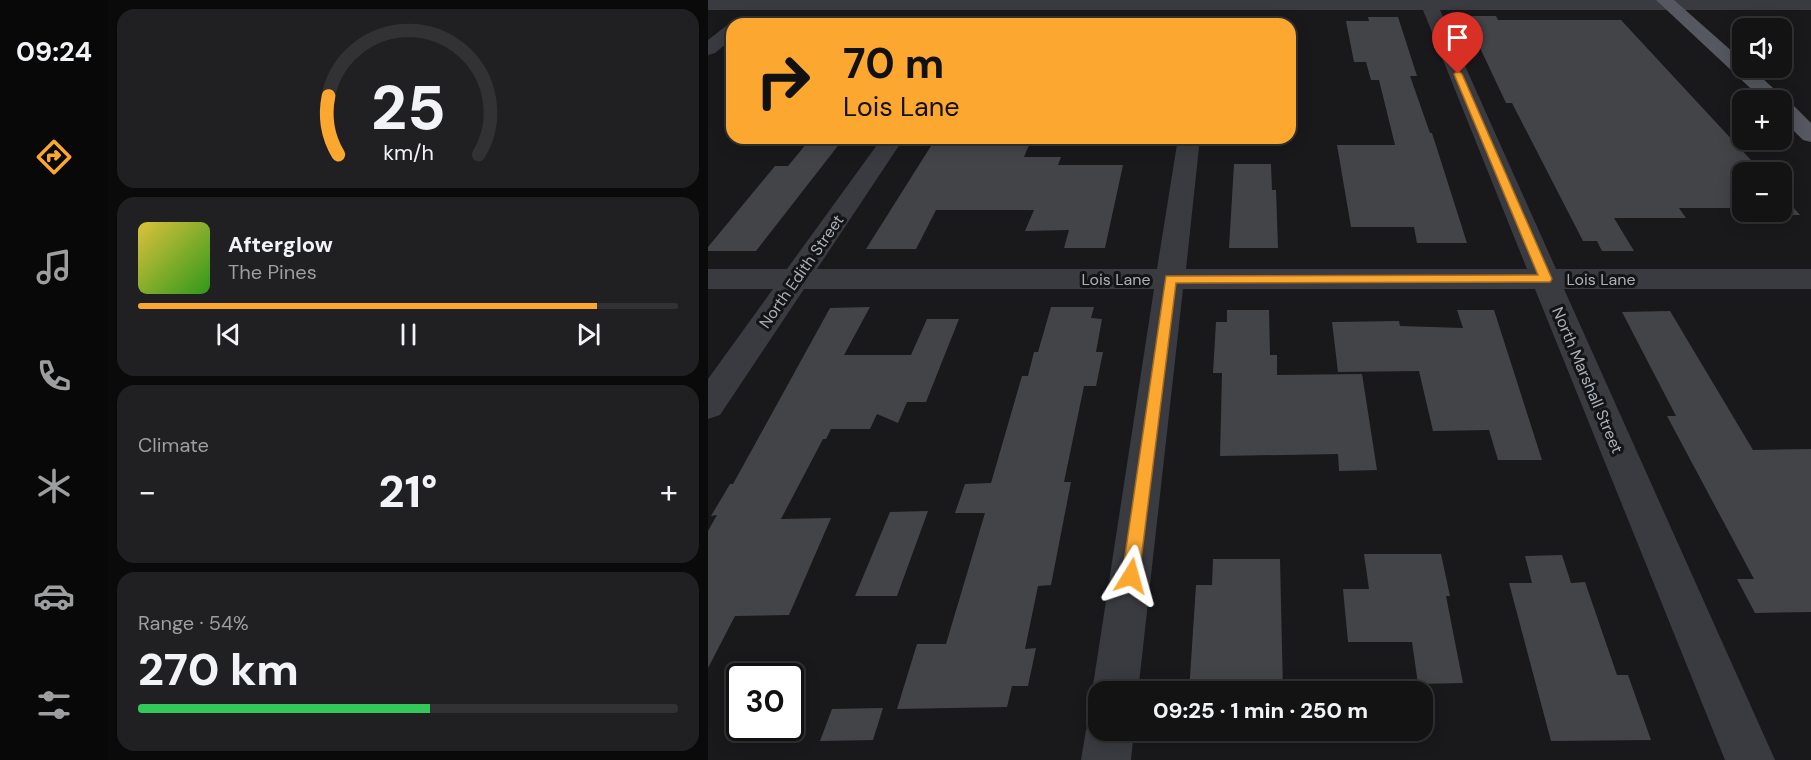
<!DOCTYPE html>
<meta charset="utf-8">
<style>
:root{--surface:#131314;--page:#202022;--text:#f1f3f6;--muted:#9d9ea0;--line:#323234;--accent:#fca730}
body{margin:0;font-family:"DM Sans",sans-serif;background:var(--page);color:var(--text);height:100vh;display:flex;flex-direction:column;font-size:22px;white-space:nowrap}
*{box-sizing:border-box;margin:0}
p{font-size:20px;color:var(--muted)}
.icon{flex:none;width:33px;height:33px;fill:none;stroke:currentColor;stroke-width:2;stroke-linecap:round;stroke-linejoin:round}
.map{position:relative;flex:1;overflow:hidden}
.drawer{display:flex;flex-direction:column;gap:9px;padding:9px;background:#0a0a0b;width:600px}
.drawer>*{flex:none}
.banner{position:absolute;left:18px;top:18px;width:570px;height:126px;border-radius:18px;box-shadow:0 3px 15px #0003,0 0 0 2px var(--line);background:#fca730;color:#111;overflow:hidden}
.tools{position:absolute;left:1024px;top:18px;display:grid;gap:12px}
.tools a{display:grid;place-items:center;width:60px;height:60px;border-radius:12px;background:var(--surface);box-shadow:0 3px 15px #0003,0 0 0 2px var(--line);font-size:30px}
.speed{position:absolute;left:18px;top:663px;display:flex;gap:12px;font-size:30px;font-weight:700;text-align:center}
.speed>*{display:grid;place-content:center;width:78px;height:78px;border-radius:50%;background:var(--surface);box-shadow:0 3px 15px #0003,0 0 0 2px var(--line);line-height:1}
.speed .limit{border:3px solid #111;border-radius:9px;background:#fff;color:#111}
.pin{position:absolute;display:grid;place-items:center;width:51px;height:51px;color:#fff;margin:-62px -26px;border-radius:50% 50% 50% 0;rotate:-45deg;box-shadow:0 0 6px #0007}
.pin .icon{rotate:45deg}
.me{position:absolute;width:66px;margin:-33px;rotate:8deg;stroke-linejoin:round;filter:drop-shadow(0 0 4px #0008)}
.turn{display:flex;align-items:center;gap:21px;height:126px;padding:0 18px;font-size:27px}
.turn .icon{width:78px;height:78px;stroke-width:2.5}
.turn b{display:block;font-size:42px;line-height:51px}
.big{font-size:45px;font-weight:800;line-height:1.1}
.drawer .tile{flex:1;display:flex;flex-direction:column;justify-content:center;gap:9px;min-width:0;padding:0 21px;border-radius:18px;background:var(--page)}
.drawer .dial{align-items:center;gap:0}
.dial svg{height:156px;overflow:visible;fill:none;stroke:var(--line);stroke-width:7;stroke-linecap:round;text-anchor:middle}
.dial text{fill:var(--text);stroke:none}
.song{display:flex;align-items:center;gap:18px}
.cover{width:72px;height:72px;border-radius:9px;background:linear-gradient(135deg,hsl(50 70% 55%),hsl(110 70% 35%))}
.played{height:6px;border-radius:3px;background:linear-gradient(90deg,var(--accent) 85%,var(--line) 85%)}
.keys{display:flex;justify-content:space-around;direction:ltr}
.heat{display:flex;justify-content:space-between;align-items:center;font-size:33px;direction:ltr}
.charge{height:9px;border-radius:4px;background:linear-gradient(90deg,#34c759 54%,var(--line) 0)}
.trip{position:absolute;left:380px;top:681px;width:345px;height:60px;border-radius:18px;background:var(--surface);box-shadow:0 3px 15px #0003,0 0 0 2px var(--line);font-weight:800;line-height:60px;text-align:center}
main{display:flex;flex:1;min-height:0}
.tabs{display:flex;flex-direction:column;width:108px;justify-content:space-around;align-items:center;background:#080808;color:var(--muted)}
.tabs .icon{width:42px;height:42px}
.tabs .selected{color:var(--accent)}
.tabs b{font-size:27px;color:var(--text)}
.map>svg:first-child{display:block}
.building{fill:#434448}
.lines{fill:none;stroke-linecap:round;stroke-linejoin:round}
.minor{fill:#393b40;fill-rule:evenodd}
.major{fill:#555860;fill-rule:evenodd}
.route{fill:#fca730;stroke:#a46d1f;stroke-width:1.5}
.labels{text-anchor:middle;stroke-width:6;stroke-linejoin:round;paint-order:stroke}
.street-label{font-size:16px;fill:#aab1bb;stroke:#141416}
</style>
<main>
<nav class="tabs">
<b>09:24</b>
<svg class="icon selected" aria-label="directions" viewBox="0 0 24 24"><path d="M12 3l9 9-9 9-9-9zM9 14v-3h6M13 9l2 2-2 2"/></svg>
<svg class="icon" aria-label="music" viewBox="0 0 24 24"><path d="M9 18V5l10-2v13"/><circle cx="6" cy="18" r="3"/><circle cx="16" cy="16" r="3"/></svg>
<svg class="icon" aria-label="phone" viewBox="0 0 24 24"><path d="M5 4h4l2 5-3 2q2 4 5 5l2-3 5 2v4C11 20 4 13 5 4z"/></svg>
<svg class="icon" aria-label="climate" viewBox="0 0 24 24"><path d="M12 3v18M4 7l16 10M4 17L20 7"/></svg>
<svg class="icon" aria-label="car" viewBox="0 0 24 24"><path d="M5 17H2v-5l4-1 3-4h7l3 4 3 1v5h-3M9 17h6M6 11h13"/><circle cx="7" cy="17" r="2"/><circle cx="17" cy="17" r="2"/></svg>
<svg class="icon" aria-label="filters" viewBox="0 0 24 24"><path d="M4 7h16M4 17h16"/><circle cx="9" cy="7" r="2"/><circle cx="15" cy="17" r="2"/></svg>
</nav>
<section class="drawer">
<div class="tile dial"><svg viewBox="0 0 100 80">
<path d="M14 69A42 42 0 1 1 86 69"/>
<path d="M14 69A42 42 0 0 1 9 39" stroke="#fca730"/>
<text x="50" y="56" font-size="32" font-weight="700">25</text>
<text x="50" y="72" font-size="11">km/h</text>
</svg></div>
<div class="tile">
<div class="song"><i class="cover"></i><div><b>Afterglow</b><p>The Pines</p></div></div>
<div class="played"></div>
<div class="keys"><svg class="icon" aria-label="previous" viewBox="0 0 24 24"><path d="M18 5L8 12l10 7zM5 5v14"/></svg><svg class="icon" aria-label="pause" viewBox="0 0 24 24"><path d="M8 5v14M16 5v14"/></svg><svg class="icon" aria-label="next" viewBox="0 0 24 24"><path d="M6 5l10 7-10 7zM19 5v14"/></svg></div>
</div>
<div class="tile"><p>Climate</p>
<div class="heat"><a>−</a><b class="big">21°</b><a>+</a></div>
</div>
<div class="tile"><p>Range · 54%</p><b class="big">270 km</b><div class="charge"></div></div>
</section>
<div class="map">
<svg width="1103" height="760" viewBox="0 0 1103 760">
<rect width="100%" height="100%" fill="#19191b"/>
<path class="building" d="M757,16H788L790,20H913L1054,172H1035V208H971L978,218H906L926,251H894L889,241H875L804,103H798Z
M660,17H690L709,76H702L722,133H724L759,243H709L706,227H643L629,145H687L671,80H663L658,62H646L638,21H661Z
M103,138H136L48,251H0V247L67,166H80Z
M228,138H324L316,157H353L350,165H415L397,248H356L361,230L317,231L326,210H228L208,249H158Z
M526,164H563L564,190H568L570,248H521Z
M1074,195L1092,215H1044L1041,212H1074Z
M162,307L136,355H203L219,319H251L218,402H199L190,423L169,414L162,429H123L118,439H115L73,519L123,518L81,615L27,616L0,668V531L9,515L3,516L22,484H25L122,308Z
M343,307H386L383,318L394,319L388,352H395L388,386H376L356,482H363L343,585L330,586L317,649L328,648L320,686H304L299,707L189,709L209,644H238L277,513H247L257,484L283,483L314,376H320L326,352H330Z
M519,310H561L562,355H569V375L654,374L669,470L631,471L630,454L512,456L514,373H505L508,322H519Z
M749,310H786L834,460H790L781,430L725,431L711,371L630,372L624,322L691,321L692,326L755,328Z
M962,311L1045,450L1103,449V612L1047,613L1029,579H1046L959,416H968L914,312Z
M220,511L189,596H147L182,512Z
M656,554H733L742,596H738L755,683L710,684L704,642H640L635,589H661Z
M854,555L863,583L877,582L909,675H920L943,740L843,741L801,583H824L817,556Z
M505,559H572L575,692H481L488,585H504Z
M175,708L165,740L112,741L124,709Z"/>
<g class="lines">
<path class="minor" d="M0,0H1103V10H732L848,269H1103V289H856L1067,760H1017L827,289H475L430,692H390V707L384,692L446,289H96L12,415L0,419V379L65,289H0V269H79L174,138H196L109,269H449L470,138H492L478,269H819L715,10H0Z
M24,25V39L7,53L0,55V40L18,26Z
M390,711V730H426L423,760H373L378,730L385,713Z"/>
<path class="major" d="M948,0H966L1035,61V68H1043L1074,96L1077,101L1082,102L1103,123V142L1095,140L1074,119V100H1055Z"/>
</g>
<path class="route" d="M750,71L754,74L844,279L842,282L468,283L431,576L429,582L423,585L416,582L414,576L458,276L830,275L746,74Z"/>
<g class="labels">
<g class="street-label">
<text transform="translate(93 271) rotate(-55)" y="6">North Edith Street</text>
<text x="408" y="285">Lois Lane</text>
<text x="893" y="285">Lois Lane</text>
<text transform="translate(880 380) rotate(67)" y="6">North Marshall Street</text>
</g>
</g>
</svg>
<div class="tools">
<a><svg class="icon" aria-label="sound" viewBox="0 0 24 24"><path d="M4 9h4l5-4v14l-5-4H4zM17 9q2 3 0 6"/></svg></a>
<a>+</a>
<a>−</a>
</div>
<div class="speed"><div class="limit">30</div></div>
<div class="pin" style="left:750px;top:74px;background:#d93025"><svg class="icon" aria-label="arrive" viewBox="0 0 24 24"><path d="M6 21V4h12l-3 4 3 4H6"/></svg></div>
<svg class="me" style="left:423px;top:576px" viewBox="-20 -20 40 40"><path d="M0-17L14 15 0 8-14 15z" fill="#fca730" stroke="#fff" stroke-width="4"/></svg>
<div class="trip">09:25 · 1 min · 250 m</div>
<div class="banner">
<div class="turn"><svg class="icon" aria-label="right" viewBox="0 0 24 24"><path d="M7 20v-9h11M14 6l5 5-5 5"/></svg><div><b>70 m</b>Lois Lane</div></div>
</div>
</div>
</main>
